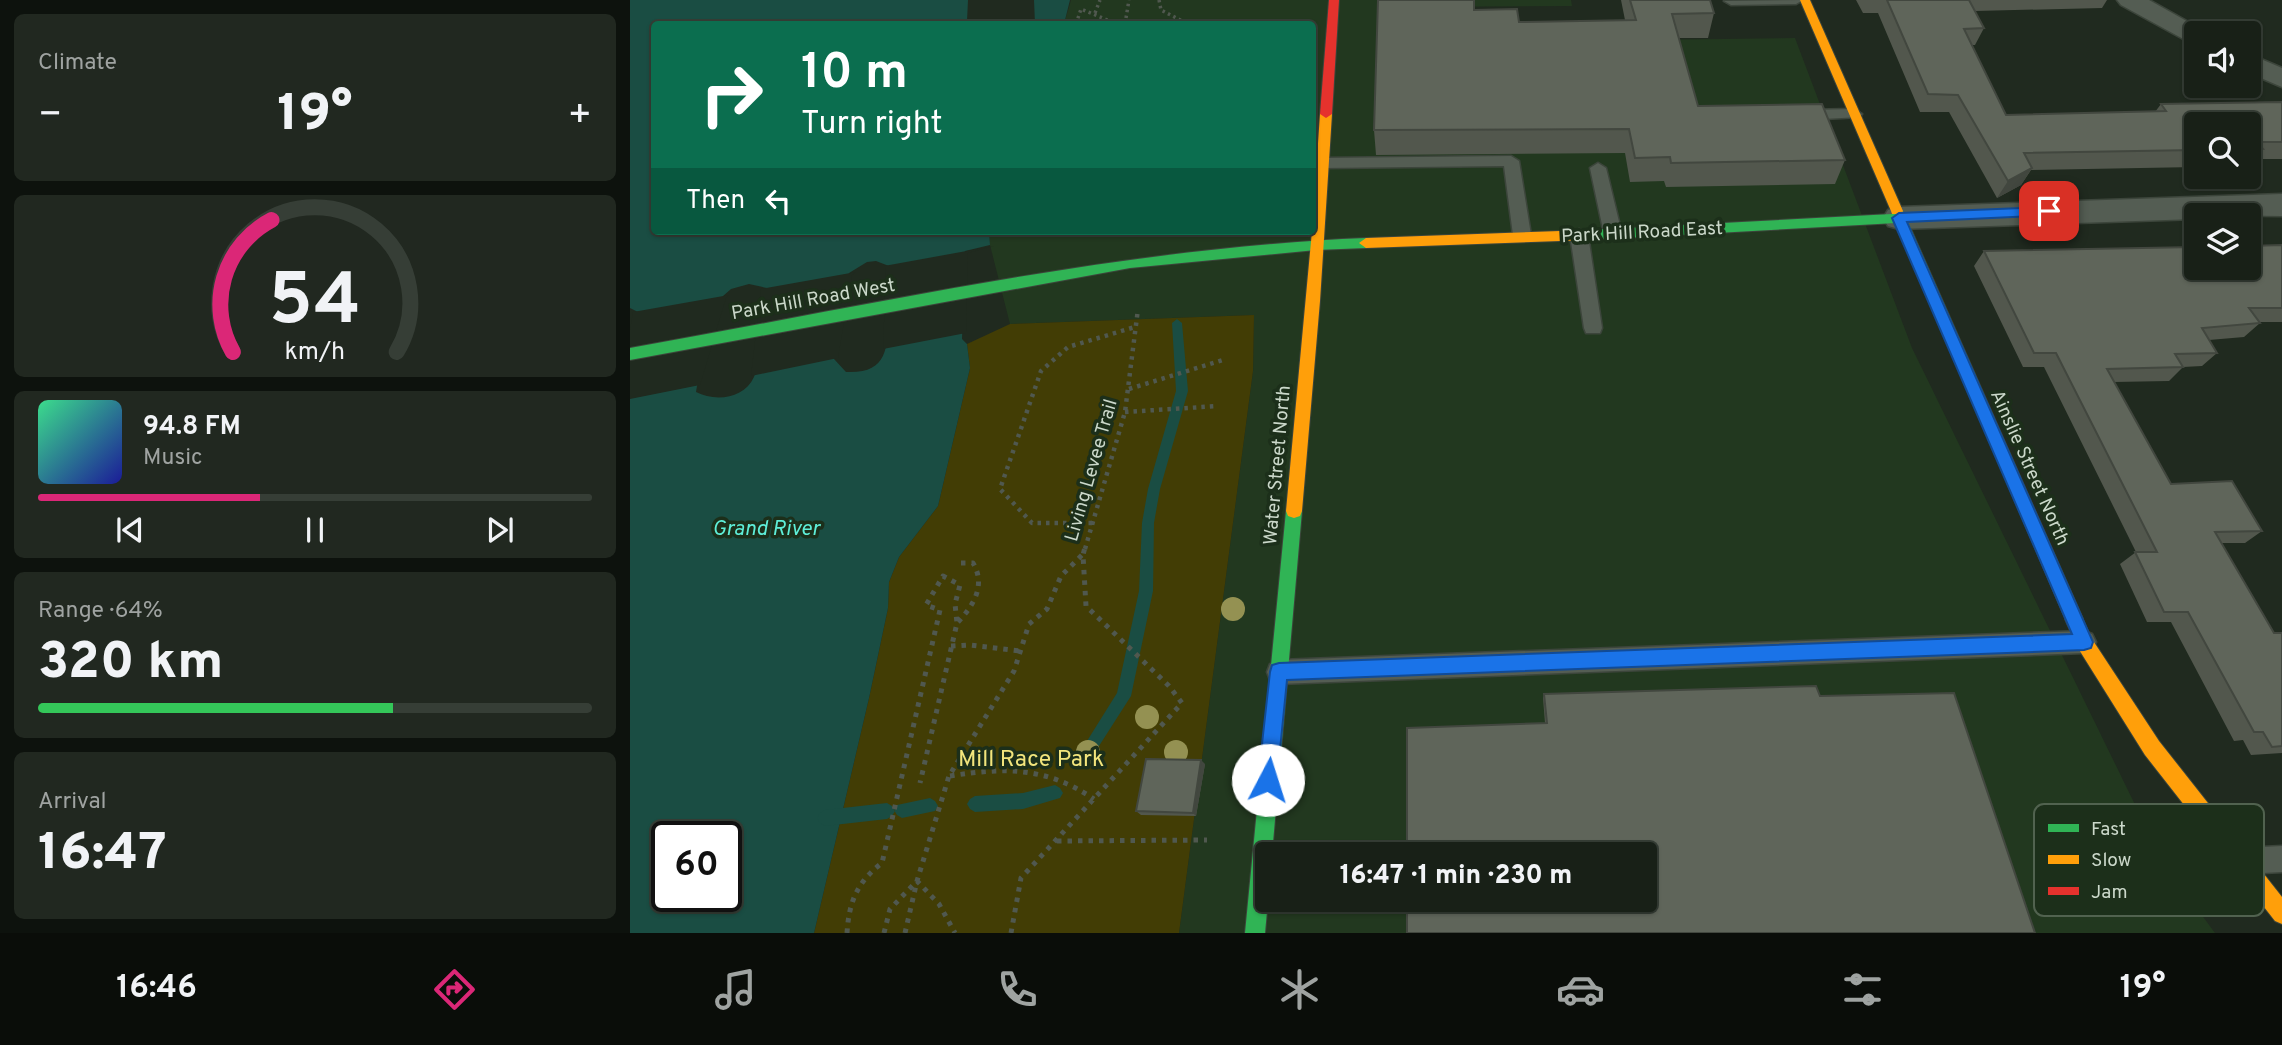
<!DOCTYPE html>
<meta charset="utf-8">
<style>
:root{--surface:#182017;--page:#212820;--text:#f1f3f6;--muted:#9fa3a1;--line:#363e36;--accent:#db2777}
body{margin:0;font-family:Overpass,sans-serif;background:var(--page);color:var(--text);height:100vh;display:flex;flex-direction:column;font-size:26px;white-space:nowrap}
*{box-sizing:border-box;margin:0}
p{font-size:23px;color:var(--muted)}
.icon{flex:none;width:38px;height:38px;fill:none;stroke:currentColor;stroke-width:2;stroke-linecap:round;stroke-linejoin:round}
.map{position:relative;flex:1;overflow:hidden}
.sheet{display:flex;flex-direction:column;gap:14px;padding:14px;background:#0d120d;width:630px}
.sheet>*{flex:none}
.guide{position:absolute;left:21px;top:21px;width:665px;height:214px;border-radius:7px;box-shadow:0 2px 5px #0004,0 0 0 2px var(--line);background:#0b6e4f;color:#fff;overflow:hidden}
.fabs{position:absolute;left:1554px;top:21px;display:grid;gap:14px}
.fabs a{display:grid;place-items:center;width:77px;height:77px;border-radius:7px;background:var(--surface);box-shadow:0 2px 5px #0004,0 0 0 2px var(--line);font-size:35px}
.speed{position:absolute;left:21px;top:821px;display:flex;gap:14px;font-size:35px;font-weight:700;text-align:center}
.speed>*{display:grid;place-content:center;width:91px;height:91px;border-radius:50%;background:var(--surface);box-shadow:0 2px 5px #0004,0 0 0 2px var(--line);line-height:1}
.speed .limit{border:4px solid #111;border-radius:10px;background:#fff;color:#111}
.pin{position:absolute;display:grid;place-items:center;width:60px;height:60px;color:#fff;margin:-30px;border-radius:14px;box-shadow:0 4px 10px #0006}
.me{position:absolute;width:77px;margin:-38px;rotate:5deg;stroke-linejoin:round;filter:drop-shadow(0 0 5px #0008)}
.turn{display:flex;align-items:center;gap:24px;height:147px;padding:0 35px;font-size:32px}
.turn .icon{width:91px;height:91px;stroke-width:2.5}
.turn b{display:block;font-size:49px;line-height:60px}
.then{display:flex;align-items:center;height:66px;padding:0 35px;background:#0003;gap:14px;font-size:26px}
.big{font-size:52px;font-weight:800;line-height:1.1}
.sheet .tile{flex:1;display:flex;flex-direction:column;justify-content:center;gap:10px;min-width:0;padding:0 24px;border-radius:10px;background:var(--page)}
.sheet .dial{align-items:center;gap:0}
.dial svg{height:182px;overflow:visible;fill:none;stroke:var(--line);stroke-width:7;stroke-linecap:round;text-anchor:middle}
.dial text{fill:var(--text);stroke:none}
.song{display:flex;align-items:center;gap:21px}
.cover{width:84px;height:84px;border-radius:10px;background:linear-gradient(135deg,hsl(150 70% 55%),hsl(240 70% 35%))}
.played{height:7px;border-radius:4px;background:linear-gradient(90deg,var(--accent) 40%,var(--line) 40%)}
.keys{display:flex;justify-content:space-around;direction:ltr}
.heat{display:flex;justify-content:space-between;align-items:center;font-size:38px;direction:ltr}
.charge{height:10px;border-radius:5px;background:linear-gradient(90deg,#34c759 64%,var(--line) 0)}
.trip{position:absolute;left:625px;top:842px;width:402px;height:70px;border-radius:7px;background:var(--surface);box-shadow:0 2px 5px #0004,0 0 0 2px var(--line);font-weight:800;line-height:70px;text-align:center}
.tabs{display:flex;height:112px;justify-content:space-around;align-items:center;background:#0a0d09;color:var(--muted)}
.tabs .icon{width:49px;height:49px}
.tabs .on{color:var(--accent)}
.tabs b{font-size:32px;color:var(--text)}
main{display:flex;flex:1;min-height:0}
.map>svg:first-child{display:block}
.built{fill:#22381f;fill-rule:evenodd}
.green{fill:#423d05}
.water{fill:#1a4d43;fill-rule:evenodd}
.pier{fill:#202a1f}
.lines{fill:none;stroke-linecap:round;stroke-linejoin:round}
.stream{fill:#1a4d43;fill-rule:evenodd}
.lane-casing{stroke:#3c453b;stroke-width:3}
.street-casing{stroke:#3c453b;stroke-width:3}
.fast-casing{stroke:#3c453b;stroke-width:2}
.slow-casing{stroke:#3c453b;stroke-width:2}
.jam-casing{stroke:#3c453b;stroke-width:2}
.path-far2{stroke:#50584f;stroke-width:3.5;stroke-dasharray:2.5 3.5;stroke-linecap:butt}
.path-far1{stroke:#50584f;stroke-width:4.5;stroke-dasharray:3.5 5;stroke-linecap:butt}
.path{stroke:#50584f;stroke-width:5;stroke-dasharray:4.5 6;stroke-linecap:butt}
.lane{fill:#545d53;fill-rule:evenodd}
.street{fill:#545d53;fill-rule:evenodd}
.fast{fill:#30b455;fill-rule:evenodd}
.slow{fill:#ff9f0a;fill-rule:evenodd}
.jam{fill:#e5322d;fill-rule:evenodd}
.tree{fill:#949152}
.wall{fill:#52574d}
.shaded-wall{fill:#42473f}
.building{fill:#5f655a;stroke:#42473f;stroke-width:2}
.route{fill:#1a73e8;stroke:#114b97;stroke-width:2}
.labels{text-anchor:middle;stroke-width:7;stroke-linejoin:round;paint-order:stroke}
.street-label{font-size:19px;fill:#cbd8ca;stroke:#1c2f1a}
.water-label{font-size:21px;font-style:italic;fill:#5eeed8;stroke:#1c2f1a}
.near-park-label{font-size:23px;fill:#f2e57c;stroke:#1c2f1a}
.key{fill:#1c2f1a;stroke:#51624f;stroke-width:2}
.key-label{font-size:19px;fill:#cbd8ca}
</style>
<main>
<section class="sheet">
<div class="tile"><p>Climate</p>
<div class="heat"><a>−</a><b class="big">19°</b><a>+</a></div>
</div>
<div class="tile dial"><svg viewBox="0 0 100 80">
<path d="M14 69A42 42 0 1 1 86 69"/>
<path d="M14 69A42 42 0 0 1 31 11" stroke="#db2777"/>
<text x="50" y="56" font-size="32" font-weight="700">54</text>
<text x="50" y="72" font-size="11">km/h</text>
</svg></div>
<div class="tile">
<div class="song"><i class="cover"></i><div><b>94.8 FM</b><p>Music</p></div></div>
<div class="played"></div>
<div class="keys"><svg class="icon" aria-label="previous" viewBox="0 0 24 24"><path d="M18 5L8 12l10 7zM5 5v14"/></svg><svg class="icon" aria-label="pause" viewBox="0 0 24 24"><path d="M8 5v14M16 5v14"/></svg><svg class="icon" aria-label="next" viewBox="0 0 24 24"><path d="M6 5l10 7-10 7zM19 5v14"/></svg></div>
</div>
<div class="tile"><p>Range · 64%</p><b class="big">320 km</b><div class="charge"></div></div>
<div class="tile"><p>Arrival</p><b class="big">16:47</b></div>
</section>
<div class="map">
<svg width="1652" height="933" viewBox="0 0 1652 933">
<rect width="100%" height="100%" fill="#202a1f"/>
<path class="built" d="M441,0H941L942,6L749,7L937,41L1165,38L1282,348L1534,864L1585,933H549L623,371L624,315L380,324L360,245L359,231H682V24H434ZM637,854H1015V900H637Z"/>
<path class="green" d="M624,315L623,371L549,933H184L239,698L258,608L259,582L269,557L308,506L340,368L337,344L380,324Z"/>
<path class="water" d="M0,0H338L337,21L334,24H24V231H359L360,245L335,251L332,339L337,344L340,368L308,506L269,557L259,582L258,608L239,698L184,933H0V346L8,312L0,308ZM246,261L259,266C259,282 259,299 258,316C258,349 257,374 216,372L204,359L219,273L237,262ZM119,284L137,288C134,309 131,360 124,377C114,399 85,402 66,392L67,386L93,296L101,289ZM37,836H96V896H37Z
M404,0H440L434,24H405Z"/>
<path class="pier" d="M364,246L338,253L336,333L253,349L256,268L254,266Z
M226,272L222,275L208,358L121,376L131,289Z
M99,295L96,298L70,385L0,399V330L3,312Z"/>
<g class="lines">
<path class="stream" d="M547,319L552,323L558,391L530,489L524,523L523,591L501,696L469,746L464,748L459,746L457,741L487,693L509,591L512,523L518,489L546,391L542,323Z
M425,785L430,788L433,793L430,798L393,809L345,812L340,809L337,804L340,799L345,796L393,793Z
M300,798L305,801L308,806L305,811L272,818L267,815L264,810L267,805Z
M257,803L262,806L265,811L262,816L257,819L195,826L190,823L187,818L190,813L195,810Z"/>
<defs>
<path id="lane" d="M1173,0L1166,4L1101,5L1094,1Z
M1224,109L1232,114L1230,117L1175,120L1167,115L1175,110Z
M881,156L889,161L901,235L892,241L883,235L874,166L692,168L684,163L692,158Z
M968,163L976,168L992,234L983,240L974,234L960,168Z
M949,229L958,235L972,328L970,333H956L954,328L940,235Z
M1454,631L1462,634L1466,642L1462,650L1454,653L649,684L640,680L637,672L640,664L649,660Z
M1652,846V872L1613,874L1603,871L1600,861L1603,851L1613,848Z"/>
<path id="street" d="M1487,0H1519L1578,33H1566V43L1557,41L1491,5Z
M1619,54L1652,68V87L1619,73Z
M1652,194V216L1566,215V219L1269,229L1258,226L1253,218L1258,210L1269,207Z"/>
<path id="fast" d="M1267,207L1273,211L1453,619L1450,625L1444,627L1438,625L1266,223L959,240L952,235L959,230L1262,214V208Z
M736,238L743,243L736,248L686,250L500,268L0,360V348C243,305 489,248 736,238Z
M664,504L670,506L672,511L642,854H637L638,900L635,933H615L656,511L658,506Z"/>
<path id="slow" d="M1170,0H1180L1273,211L1272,214H1262L1261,211Z
M696,110L702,114L690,301L672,511L670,516L664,518L658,516L656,511L682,231L690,114Z
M959,230L966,235L959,240L736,248L729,243L736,238Z
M1444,611L1450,613L1460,636L1529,741L1652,897V924L1645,921L1515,755L1448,648L1435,619L1438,613Z"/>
<path id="jam" d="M699,0H709L702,114L696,118L690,114Z"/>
</defs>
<use href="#lane" class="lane-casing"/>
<use href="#street" class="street-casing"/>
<use href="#fast" class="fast-casing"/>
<use href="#slow" class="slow-casing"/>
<use href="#jam" class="jam-casing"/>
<path class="path-far2" d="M529,0L531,10L558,24
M465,13L470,0
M446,24L451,9L487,24
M495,24L499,0"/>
<path class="path-far1" d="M499,389L593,360
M495,412L588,406
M462,523H402L370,489L411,371L438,347L505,327
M455,549L495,412L508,309"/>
<path class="path" d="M328,622C344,605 356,585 343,563H331
M321,646L339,645L391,651
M320,776C376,767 416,767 464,799
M427,841L577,840
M217,933C219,902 227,882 252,863L310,610L296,605L313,576L330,585L325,604L327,623L290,783
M254,933L260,909L287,881L309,904L325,933
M275,933L287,881L319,776L384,671L399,624L417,609L431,576L452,555
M381,933L391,878L552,703L539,686L456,606L453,555L455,547"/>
<use href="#lane" class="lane"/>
<use href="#street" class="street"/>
<use href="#fast" class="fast"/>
<use href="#slow" class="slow"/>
<use href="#jam" class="jam"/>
</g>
<g class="tree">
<circle cx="603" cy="609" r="12"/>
<circle cx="517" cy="717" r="12"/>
<circle cx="458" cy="752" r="12"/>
<circle cx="546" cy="752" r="12"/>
</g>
<path class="wall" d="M991,0H1080L1084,13L1078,38H1049L1068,106L1215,160L1205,184L1036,187L1034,181L1000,182L995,153L746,155L744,130L844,10L889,22L995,20Z
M1226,0H1477L1472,8L1345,11L1354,28L1345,45H1342L1376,115L1525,112L1531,104L1652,102V159H1624L1619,165V124H1566V167L1401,170L1391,185L1367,198L1319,112H1290L1248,13H1233Z
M1652,245V322H1629L1630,323L1614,337L1579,340L1587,353L1572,366L1553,367L1539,381L1484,382L1541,484L1632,531L1615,543H1591L1644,633H1652V753L1621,755L1613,740L1604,741L1541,622H1517L1490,564L1506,552L1414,367H1393L1344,266L1354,251Z
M1186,686L915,723L913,698L914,694Z
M575,764L566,816L511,815L506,811Z"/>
<path class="shaded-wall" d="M1402,168L1391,185L1367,198L1378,181Z
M571,760L575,764L566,816L563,813Z"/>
<path class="building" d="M748,0H844V10L887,9L889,22L1006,20L1000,0H1080L1084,13L1042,14L1068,106L1192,104L1215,160L1041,163L1040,157L1005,158L999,129L744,130Z
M1257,0H1339L1354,28L1334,29L1376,115L1536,111L1531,104L1652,102V142H1627L1633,149L1619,150V124H1566V150L1394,153L1402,168L1378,181L1328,95L1298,94Z
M1652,245V308H1619L1630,323L1572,328L1587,353L1545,354L1553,367L1477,369L1541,484L1602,481L1632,531L1585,532L1644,633H1652V746L1642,747L1633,732H1624L1558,612H1534L1505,552H1527L1426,353H1404L1354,251L1566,247V268H1619V246Z
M1186,686L1190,696L1324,693L1405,933H777V900H1015V854H777V728L917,723L914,694Z
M516,759L571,760L563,813L506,811Z"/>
<path class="route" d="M1419,207L1424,208V215L1277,222L1463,642L1461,648L1454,650L657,680L647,780L644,787L638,789L631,787L628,780L640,672L642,665L649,663L1442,634L1262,218L1269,213Z"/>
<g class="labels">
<g class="street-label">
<text transform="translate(1012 231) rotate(-3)" y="7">Park Hill Road East</text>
<text transform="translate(183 298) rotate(-10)" y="7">Park Hill Road West</text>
<text transform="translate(646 465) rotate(-85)" y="7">Water Street North</text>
<text transform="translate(1401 467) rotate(66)" y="7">Ainslie Street North</text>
<text transform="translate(460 470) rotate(-74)" y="7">Living Levee Trail</text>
</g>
<g class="water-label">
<text x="136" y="535">Grand River</text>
</g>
<g class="near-park-label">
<text x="401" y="766">Mill Race Park</text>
</g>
</g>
<rect x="1404" y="804" width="230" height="112" rx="10" class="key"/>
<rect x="1418" y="824" width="31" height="8" fill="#30b455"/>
<rect x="1418" y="855" width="31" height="9" fill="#ff9f0a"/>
<rect x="1418" y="887" width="31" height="8" fill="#e5322d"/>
<g class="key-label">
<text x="1461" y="835">Fast</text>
<text x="1461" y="866">Slow</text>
<text x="1461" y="898">Jam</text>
</g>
</svg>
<div class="fabs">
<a><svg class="icon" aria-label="sound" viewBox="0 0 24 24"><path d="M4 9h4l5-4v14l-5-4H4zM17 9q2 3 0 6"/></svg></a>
<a><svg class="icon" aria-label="search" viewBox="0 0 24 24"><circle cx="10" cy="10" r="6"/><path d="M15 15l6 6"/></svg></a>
<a><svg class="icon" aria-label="layers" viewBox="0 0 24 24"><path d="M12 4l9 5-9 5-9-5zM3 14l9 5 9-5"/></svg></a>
</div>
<div class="speed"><div class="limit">60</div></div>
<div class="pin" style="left:1419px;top:211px;background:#d93025"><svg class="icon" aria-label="arrive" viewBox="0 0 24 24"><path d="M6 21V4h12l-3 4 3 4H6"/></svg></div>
<svg class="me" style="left:638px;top:780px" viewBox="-20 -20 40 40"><circle r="19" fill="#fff"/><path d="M0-13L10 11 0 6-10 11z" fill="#1a73e8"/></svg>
<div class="trip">16:47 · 1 min · 230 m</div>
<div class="guide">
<div class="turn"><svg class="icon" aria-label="right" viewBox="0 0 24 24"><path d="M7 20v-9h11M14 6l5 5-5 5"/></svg><div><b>10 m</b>Turn right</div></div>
<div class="then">Then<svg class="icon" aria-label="left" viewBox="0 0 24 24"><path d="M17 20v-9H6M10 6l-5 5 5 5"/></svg></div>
</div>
</div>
</main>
<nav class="tabs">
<b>16:46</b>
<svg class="icon on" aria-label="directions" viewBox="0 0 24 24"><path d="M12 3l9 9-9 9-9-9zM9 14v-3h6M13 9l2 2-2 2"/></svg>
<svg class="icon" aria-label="music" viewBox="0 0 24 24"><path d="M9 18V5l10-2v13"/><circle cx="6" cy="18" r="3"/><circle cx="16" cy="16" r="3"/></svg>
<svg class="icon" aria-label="phone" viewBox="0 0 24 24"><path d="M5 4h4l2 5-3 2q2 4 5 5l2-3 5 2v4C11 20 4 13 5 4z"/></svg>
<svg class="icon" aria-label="climate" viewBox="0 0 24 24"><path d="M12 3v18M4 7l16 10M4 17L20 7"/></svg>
<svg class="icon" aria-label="car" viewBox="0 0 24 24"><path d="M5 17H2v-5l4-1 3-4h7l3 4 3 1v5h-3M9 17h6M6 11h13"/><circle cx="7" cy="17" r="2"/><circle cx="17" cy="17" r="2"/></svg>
<svg class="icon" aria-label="filters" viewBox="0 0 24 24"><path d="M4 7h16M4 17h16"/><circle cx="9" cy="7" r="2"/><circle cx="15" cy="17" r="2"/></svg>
<b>19°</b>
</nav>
